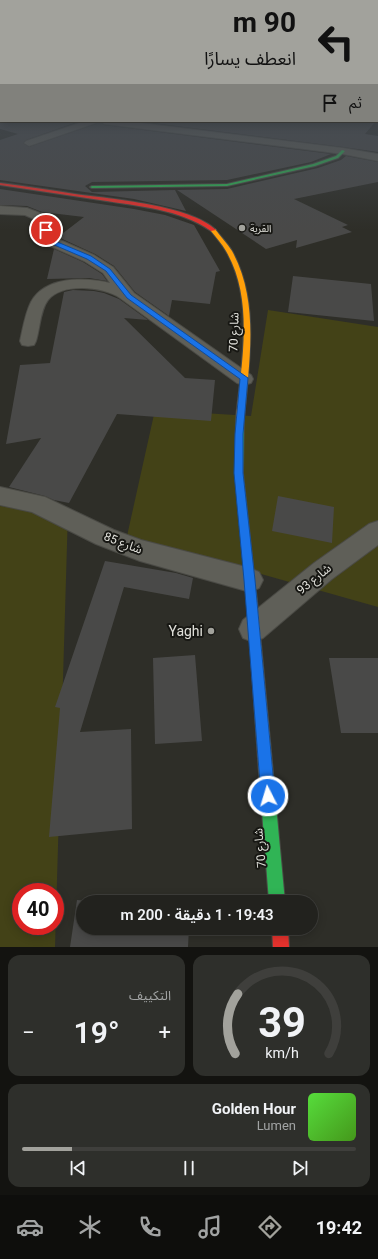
<!DOCTYPE html>
<html lang="ar">
<meta charset="utf-8">
<style>
:root{--surface:#22221e;--page:#2e2f2b;--text:#f1f3f6;--muted:#a2a4a4;--line:#3f3f3c;--accent:#a2a29c}
body{margin:0;font-family:Roboto,"Noto Sans Arabic",sans-serif;background:var(--page);color:var(--text);direction:rtl;height:100vh;display:flex;flex-direction:column;font-size:15px;white-space:nowrap}
*{box-sizing:border-box;margin:0}
p{font-size:13px;color:var(--muted)}
.icon{flex:none;width:22px;height:22px;fill:none;stroke:currentColor;stroke-width:2;stroke-linecap:round;stroke-linejoin:round}
.map{position:relative;height:947px;overflow:hidden;direction:ltr}
.side{display:flex;flex-direction:column;gap:8px;padding:8px;background:#131310;flex:1}
.side>*{flex:none}
.top-card{position:absolute;left:0px;top:0px;width:378px;height:122px;box-shadow:0 2px 10px #0003,0 0 0 1px var(--line);direction:rtl;background:#a2a29c;color:#111;overflow:hidden}
.speed{position:absolute;left:12px;top:883px;display:flex;gap:8px;font-size:20px;font-weight:700;text-align:center}
.speed>*{display:grid;place-content:center;width:52px;height:52px;border-radius:50%;background:var(--surface);box-shadow:0 2px 10px #0003,0 0 0 1px var(--line);line-height:1}
.speed .limit{border:6px solid #d22;background:#fff;color:#111}
.pin{position:absolute;display:grid;place-items:center;width:34px;height:34px;color:#fff;margin:-17px;border:2px solid #fff;border-radius:50%;box-shadow:0 1px 4px #0007}
.me{position:absolute;width:44px;margin:-22px;rotate:355deg;stroke-linejoin:round;filter:drop-shadow(0 0 3px #0008)}
.turn{display:flex;align-items:center;gap:14px;height:84px;padding:0 16px;font-size:18px}
.turn .icon{width:52px;height:52px;stroke-width:2.5}
.turn b{display:block;font-size:28px;line-height:34px}
.then{display:flex;align-items:center;height:38px;padding:0 16px;background:#0003;gap:8px;font-size:15px}
.big{font-size:30px;font-weight:600;line-height:1.1}
.side .widget{flex:1;display:flex;flex-direction:column;justify-content:center;gap:6px;min-width:0;padding:0 14px;border-radius:12px;background:var(--page)}
.side .dial{align-items:center;gap:0}
.dial svg{height:104px;overflow:visible;fill:none;stroke:var(--line);stroke-width:7;stroke-linecap:round;text-anchor:middle}
.dial text{fill:var(--text);stroke:none}
.song{display:flex;align-items:center;gap:12px}
.cover{width:48px;height:48px;border-radius:6px;background:linear-gradient(135deg,hsl(110 70% 55%),hsl(100 70% 35%))}
.played{height:4px;border-radius:2px;background:linear-gradient(90deg,var(--accent) 15%,var(--line) 15%)}
.keys{display:flex;justify-content:space-around;direction:ltr}
.heat{display:flex;justify-content:space-between;align-items:center;font-size:22px;direction:ltr}
.side .tiles{flex:1;display:grid;gap:8px;grid-template-columns:1fr 1fr}
.widget:last-child{grid-column:span 2}
.trip{position:absolute;left:76px;top:895px;width:242px;height:40px;border-radius:20px;background:var(--surface);box-shadow:0 2px 10px #0003,0 0 0 1px var(--line);font-weight:600;line-height:40px;text-align:center;direction:rtl}
.tabs{display:flex;height:64px;justify-content:space-around;align-items:center;background:#0e0e0c;color:var(--muted)}
.tabs .icon{width:28px;height:28px}
.tabs .on{color:var(--accent)}
.tabs b{font-size:18px;color:var(--text)}
.map>svg:first-child{display:block}
.green{fill:#434217;fill-rule:evenodd}
.building{fill:#494948}
.lines{fill:none;stroke-linecap:round;stroke-linejoin:round}
.street-casing{stroke:#4a4a45;stroke-width:2}
.fast-casing{stroke:#4a4a45;stroke-width:2}
.slow-casing{stroke:#4a4a45;stroke-width:2}
.jam-casing{stroke:#4a4a45;stroke-width:2}
.street{fill:#5f5f58;fill-rule:evenodd}
.fast{fill:#30b455;fill-rule:evenodd}
.slow{fill:#ff9f0a;fill-rule:evenodd}
.jam{fill:#e5322d;fill-rule:evenodd}
.route{fill:#1a73e8;stroke:#114b97}
.poi-dot{fill:#a2a29c;stroke:#171713;stroke-width:1.5}
.labels{text-anchor:middle;stroke-width:4;stroke-linejoin:round;paint-order:stroke}
.far-poi-label{font-size:10px;fill:#e0e0da;stroke:#171713;text-anchor:start}
.street-label{font-size:12px;fill:#e0e0da;stroke:#171713}
.near-poi-label{font-size:14px;fill:#e0e0da;stroke:#171713;text-anchor:end}
</style>
<div class="map">
<svg width="378" height="947" viewBox="0 0 378 947">
<rect width="100%" height="100%" fill="#2e2e28"/>
<path class="green" d="M268,310L378,327V607L127,536L155,410L251,416Z
M0,506L68,511L55,947H0ZM21,892H55V926H21Z"/>
<path class="building" d="M0,121H80L26,140L23,143L29,147L96,124L99,121L104,125L331,154L311,162L227,180L92,182L85,186L92,192L175,190L186,211L134,199L0,180V140L18,134L0,129Z
M137,121H376L365,134L378,136V152L343,147Z
M346,156L378,162V182L294,199L348,225L342,227L352,232L296,248L297,240L266,249L177,190L227,189L318,168L341,160Z
M0,189L134,209L165,215L194,225L220,271L216,272L210,304L172,300L169,316L135,292L114,266L95,254L58,237L84,217L42,212L27,206L0,205Z
M54,249L83,262L102,274L107,281L89,278L47,279Z
M293,276L371,284L374,321L288,312Z
M73,290L94,291L104,293L119,299L148,320L124,318L185,378L215,380L211,421L117,414L69,503L54,500L45,496L9,487L41,438L6,444L20,365L50,363L64,292Z
M278,496L334,507L332,543L272,531Z
M105,561L176,573L193,578L189,599L124,587L80,732L131,729L132,829L49,837L60,708L55,707Z
M195,655L202,741L155,744L153,658Z
M329,658H378V733H341Z
M77,900L97,902H83V928H189L188,947H70Z"/>
<g class="lines">
<defs>
<path id="street" d="M85,121H97L96,123L32,145L29,146L24,143L26,141Z
M100,121H125L343,148L378,154V161L343,154L104,124Z
M0,206L27,208L43,214L53,234L58,239L94,255L113,267L134,293L251,375L253,379L251,383L244,385L237,383L120,298C104,287 63,282 48,300C40,310 40,329 36,341L34,345L28,346L22,345L20,341C23,328 25,314 31,302C45,276 85,277 110,283L103,273L84,261L48,245L40,236L34,219L25,215L0,214Z
M0,487L45,497L114,530L141,540L250,568L259,572L263,580L259,588L250,592L140,561L96,544L32,512L0,505Z
M378,521V545L332,579L263,638L253,642L243,638L239,629L243,620L314,563L369,524Z"/>
<path id="fast" d="M342,150L345,151L338,158L315,166L227,186L92,188L90,187L92,186L227,184L313,164L336,156Z
M240,416L244,419L243,473L257,601L256,605L252,606L248,605L247,601L235,473L236,419Z
M266,766L271,768L273,773L285,902H269L259,773L261,768Z"/>
<path id="slow" d="M211,229H215C220,236 227,243 232,251C260,302 249,363 244,419L240,422L236,419C241,365 255,301 226,251C222,244 216,237 211,231Z
M252,596L256,597L257,601L273,773L271,778L266,780L261,778L259,773L247,601L248,597Z"/>
<path id="jam" d="M0,98H1V100H0Z
M0,183C25,186 50,190 75,194C111,199 190,205 216,230L211,231C180,209 137,206 100,200C67,195 33,190 0,185Z
M272,928H288L289,947H273Z"/>
</defs>
<use href="#street" class="street-casing"/>
<use href="#fast" class="fast-casing"/>
<use href="#slow" class="slow-casing"/>
<use href="#jam" class="jam-casing"/>
<use href="#street" class="street"/>
<use href="#fast" class="fast"/>
<use href="#slow" class="slow"/>
<use href="#jam" class="jam"/>
</g>
<linearGradient id="sky" x2="0" y2="1"><stop stop-color="#191916"/><stop offset="0.43" stop-color="#464c53"/><stop offset="1" stop-color="#464c53" stop-opacity="0"/></linearGradient>
<rect width="378" height="230" fill="url(#sky)"/>
<path class="route" d="M46,228L48,229L50,236L55,241L91,256L110,269L131,295L248,378L243,434V473L255,580L275,796L273,801L268,803L263,801L261,796L244,580L234,473L235,434L240,379L127,298L106,271L87,259L52,244L45,236L43,230Z"/>
<g class="poi-dot">
<circle cx="242" cy="228" r="4"/>
<circle cx="211" cy="631" r="4"/>
</g>
<g class="labels">
<g class="far-poi-label">
<text x="250" y="232">القرية</text>
</g>
<g class="street-label">
<text transform="translate(234 332) rotate(-88)" y="4">شارع 70</text>
<text transform="translate(123 543) rotate(21)" y="4">شارع 85</text>
<text transform="translate(314 579) rotate(-39)" y="4">شارع 93</text>
<text transform="translate(260 848) rotate(-95)" y="4">شارع 70</text>
</g>
<g class="near-poi-label">
<text x="203" y="636">Yaghi</text>
</g>
</g>
</svg>
<div class="speed"><div class="limit">40</div></div>
<div class="pin" style="left:46px;top:230px;background:#d93025"><svg class="icon" aria-label="arrive" viewBox="0 0 24 24"><path d="M6 21V4h12l-3 4 3 4H6"/></svg></div>
<svg class="me" style="left:268px;top:796px" viewBox="-20 -20 40 40"><circle r="17" fill="#1a73e8" stroke="#fff" stroke-width="3"/><path d="M0-11L8 9 0 5-8 9z" fill="#fff"/></svg>
<div class="trip">19:43 · 1 دقيقة · 200 m</div>
<div class="top-card">
<div class="turn"><svg class="icon" aria-label="left" viewBox="0 0 24 24"><path d="M17 20v-9H6M10 6l-5 5 5 5"/></svg><div><b>90 m</b>انعطف يسارًا</div></div>
<div class="then">ثم<svg class="icon" aria-label="arrive" viewBox="0 0 24 24"><path d="M6 21V4h12l-3 4 3 4H6"/></svg></div>
</div>
</div>
<section class="side">
<div class="tiles">
<div class="widget dial"><svg viewBox="0 0 100 80">
<path d="M14 69A42 42 0 1 1 86 69"/>
<path d="M14 69A42 42 0 0 1 16 23" stroke="#a2a29c"/>
<text x="50" y="56" font-size="32" font-weight="700">39</text>
<text x="50" y="72" font-size="11">km/h</text>
</svg></div>
<div class="widget"><p>التكييف</p>
<div class="heat"><a>−</a><b class="big">19°</b><a>+</a></div>
</div>
<div class="widget">
<div class="song"><i class="cover"></i><div><b>Golden Hour</b><p>Lumen</p></div></div>
<div class="played"></div>
<div class="keys"><svg class="icon" aria-label="previous" viewBox="0 0 24 24"><path d="M18 5L8 12l10 7zM5 5v14"/></svg><svg class="icon" aria-label="pause" viewBox="0 0 24 24"><path d="M8 5v14M16 5v14"/></svg><svg class="icon" aria-label="next" viewBox="0 0 24 24"><path d="M6 5l10 7-10 7zM19 5v14"/></svg></div>
</div>
</div>
</section>
<nav class="tabs">
<b>19:42</b>
<svg class="icon on" aria-label="directions" viewBox="0 0 24 24"><path d="M12 3l9 9-9 9-9-9zM9 14v-3h6M13 9l2 2-2 2"/></svg>
<svg class="icon" aria-label="music" viewBox="0 0 24 24"><path d="M9 18V5l10-2v13"/><circle cx="6" cy="18" r="3"/><circle cx="16" cy="16" r="3"/></svg>
<svg class="icon" aria-label="phone" viewBox="0 0 24 24"><path d="M5 4h4l2 5-3 2q2 4 5 5l2-3 5 2v4C11 20 4 13 5 4z"/></svg>
<svg class="icon" aria-label="climate" viewBox="0 0 24 24"><path d="M12 3v18M4 7l16 10M4 17L20 7"/></svg>
<svg class="icon" aria-label="car" viewBox="0 0 24 24"><path d="M5 17H2v-5l4-1 3-4h7l3 4 3 1v5h-3M9 17h6M6 11h13"/><circle cx="7" cy="17" r="2"/><circle cx="17" cy="17" r="2"/></svg>
</nav>
